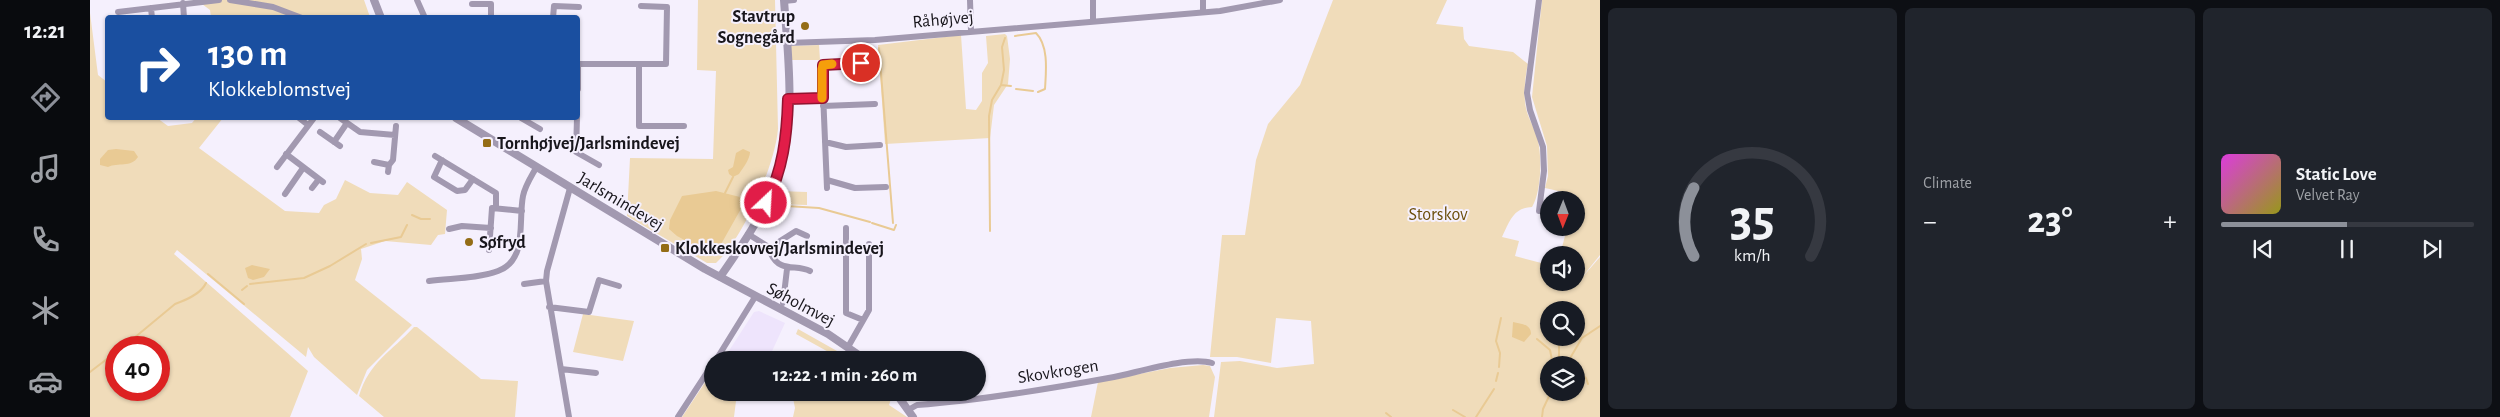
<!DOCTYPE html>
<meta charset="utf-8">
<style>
:root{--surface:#171b24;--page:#20242c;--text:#f1f3f6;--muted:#9ea1a6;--line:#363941;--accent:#8c9099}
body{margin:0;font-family:"Alegreya Sans",sans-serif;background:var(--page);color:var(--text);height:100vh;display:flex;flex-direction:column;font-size:19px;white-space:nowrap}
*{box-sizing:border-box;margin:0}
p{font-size:16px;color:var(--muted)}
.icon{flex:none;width:28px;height:28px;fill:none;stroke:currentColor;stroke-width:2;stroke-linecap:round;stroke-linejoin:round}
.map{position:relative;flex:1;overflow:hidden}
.drawer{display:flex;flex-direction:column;gap:8px;padding:8px;background:#0d0f14;width:900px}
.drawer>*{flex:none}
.hud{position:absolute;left:15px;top:15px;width:475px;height:105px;border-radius:5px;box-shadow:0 1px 4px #0004;background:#1a4fa0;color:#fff;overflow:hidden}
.needle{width:32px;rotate:181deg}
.controls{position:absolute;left:1450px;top:191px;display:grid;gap:10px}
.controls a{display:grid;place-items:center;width:45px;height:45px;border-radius:50%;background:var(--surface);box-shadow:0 1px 4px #0004;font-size:25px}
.speed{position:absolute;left:15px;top:336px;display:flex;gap:10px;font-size:25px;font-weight:700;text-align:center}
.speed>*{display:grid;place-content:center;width:65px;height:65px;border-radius:50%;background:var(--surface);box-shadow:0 1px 4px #0004;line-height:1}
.speed .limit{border:8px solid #d22;background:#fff;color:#111}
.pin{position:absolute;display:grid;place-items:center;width:42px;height:42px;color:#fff;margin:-21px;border:2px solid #fff;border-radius:50%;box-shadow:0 1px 5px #0007}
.me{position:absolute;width:55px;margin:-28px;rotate:25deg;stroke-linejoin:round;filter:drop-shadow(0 0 4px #0008)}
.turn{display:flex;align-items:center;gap:18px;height:105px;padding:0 20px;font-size:22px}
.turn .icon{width:65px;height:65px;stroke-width:2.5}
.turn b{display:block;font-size:35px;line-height:42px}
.big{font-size:38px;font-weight:700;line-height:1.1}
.drawer .card{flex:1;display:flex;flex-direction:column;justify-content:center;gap:8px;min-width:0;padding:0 18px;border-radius:8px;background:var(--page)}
.drawer .dial{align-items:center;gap:0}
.dial svg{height:130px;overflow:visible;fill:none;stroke:var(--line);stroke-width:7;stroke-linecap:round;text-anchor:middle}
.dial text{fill:var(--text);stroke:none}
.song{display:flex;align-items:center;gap:15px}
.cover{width:60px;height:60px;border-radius:8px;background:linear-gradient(135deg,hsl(300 70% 55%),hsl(60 70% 35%))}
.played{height:5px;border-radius:2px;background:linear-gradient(90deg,var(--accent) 50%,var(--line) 50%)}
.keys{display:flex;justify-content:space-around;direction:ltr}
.heat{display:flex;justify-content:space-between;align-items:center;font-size:28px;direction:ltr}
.drawer .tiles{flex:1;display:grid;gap:8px;grid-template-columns:repeat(3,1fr)}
.trip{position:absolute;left:614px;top:351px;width:282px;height:50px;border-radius:25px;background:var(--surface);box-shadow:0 1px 4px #0004;font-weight:700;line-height:50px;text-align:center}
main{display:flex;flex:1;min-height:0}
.tabs{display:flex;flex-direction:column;width:90px;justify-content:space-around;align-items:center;background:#090b0e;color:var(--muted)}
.tabs .icon{width:35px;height:35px}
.tabs .selected{color:var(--accent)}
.tabs b{font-size:22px;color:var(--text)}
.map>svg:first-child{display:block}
.built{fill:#eee4fc}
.green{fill:#f0dcba;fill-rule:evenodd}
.water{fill:#e9ca94}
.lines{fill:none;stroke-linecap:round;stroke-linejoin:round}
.stream{stroke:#e9ca94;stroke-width:2}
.minor{stroke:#a299b0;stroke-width:6}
.tertiary{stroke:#a299b0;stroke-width:8}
.route-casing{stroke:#92132f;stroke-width:12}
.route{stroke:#e11d48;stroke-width:9}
.slow{stroke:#f59e0b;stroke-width:9}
.poi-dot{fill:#946d16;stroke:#f5f0fd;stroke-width:2}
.labels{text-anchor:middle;stroke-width:4;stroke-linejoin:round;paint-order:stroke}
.poi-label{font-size:18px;font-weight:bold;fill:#18161c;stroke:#f5f0fd;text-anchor:start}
.street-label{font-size:18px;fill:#18161c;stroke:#f5f0fd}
.park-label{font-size:18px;fill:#6c4e0c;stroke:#f5f0fd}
</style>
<main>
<nav class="tabs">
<b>12:21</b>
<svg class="icon selected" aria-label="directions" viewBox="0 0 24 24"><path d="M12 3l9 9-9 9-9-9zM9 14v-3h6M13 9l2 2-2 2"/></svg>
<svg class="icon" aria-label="music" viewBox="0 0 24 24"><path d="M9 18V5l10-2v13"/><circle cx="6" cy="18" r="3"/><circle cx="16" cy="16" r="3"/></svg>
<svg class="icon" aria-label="phone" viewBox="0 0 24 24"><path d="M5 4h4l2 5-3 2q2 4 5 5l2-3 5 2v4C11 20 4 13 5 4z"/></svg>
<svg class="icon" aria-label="climate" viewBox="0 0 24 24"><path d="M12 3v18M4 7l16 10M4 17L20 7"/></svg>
<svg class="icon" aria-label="car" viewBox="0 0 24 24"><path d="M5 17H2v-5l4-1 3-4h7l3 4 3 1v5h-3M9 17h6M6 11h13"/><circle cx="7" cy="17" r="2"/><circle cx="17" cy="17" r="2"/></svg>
</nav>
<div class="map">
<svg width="1510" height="417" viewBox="0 0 1510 417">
<rect width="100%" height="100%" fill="#f5f0fd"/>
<path class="built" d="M669,311L695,323L678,360H633L664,312Z"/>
<path class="green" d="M112,0H274L280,17H121L120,10L112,4Z
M608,0H685L688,129C685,165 653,239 626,263H617L537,216L540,158L623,159L626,71L607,70Z
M1243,0H1357L1346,24L1373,27L1374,39L1379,46L1423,52L1438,64C1435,76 1434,90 1435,102C1436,113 1441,122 1445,131C1453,149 1452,191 1442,207C1423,208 1420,221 1412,237L1429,241L1425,256L1459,265V282H1486V255H1470L1477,228H1486V195L1455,188L1458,176L1457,146L1442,97L1452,0H1510V255L1489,281L1510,257V417H1124L1131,362L1150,361L1187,368L1224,364L1221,321L1186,318L1181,363L1147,357H1120L1132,235H1155L1166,160L1178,124L1210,85ZM1459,310H1486V338H1459ZM1459,365H1486V392H1459Z
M0,13L8,75L17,82L18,118H67L78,126L102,123L106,118H133L109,148L195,211L229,213L234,205L246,199L255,180L280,193L308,195L317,182L357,210L355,234L348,235L341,245L295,241L271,249L272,259L265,280L322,325L277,370L267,395L224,357L218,347L216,357L87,250L84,254L218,371L200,417H0ZM26,348H69V390H26Z
M915,34L917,36L920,59L918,84L904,105L900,138L795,144L788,45L871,35L876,109L886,110L892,101V73L898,63L896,36Z
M729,45L730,60H701L700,46Z
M688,191L717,192V205L682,204Z
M493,314L544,321L533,361L483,352Z
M324,327H327L391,379L428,381L425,417H294L269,396C279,362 302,351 324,327Z
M708,329L763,360H742L744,355L706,334Z
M1113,365L1120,366L1125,377L1119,417H1001L1008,382L1080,368Z
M620,375H622V392L647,393L644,417H592Z
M702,393H797L801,399L799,405L817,417H703L705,408Z"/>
<path class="water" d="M26,149L44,151L48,157C41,168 28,162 18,167L10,165V159L18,150Z
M653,149L660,152C660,159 653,168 649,174L643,177L639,174L638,170L643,167L646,153Z
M626,191L650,197L652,207L630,246L624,250H613L587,236L579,229L580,220L592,196Z
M162,265L180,269L174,277L163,280L158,278L155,268Z
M1423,322C1431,324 1441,324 1441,334L1434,342L1422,337Z"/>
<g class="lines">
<path class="stream" d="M925,36L946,33C959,46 956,72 955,89L948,92
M789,48L803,223
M911,85L921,86
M926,89L943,91
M635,193L643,177
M680,205L729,208L780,222
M322,215L331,219H340
M782,223L804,230L806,225
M900,231L899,116L902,100L911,85L914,70L912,47L915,38
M281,243L311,237L317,225
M118,274L154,304
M160,284L214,278L240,266L276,244
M152,290L157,286
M1447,339L1460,350L1463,365
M32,348L85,304C96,300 111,294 116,283
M1469,365V338
M1476,365L1492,338L1510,326
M1409,367L1410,353L1406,341L1411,318
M1486,370L1496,378L1498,384
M0,372L26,352
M1406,381L1408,373
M1363,410L1375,417
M1296,413L1301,417
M1386,417L1404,389
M1452,417L1453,409L1461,392"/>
<path class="minor" d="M140,0L183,7L212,18
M327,0L335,18
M880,0L881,31
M1003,0V21
M1113,0V12
M1449,0L1437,93L1440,110L1453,147L1454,171L1449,211
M694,1L704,0
M93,3L94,18
M382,4H401V18
M61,8L62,18
M28,12L129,0
M463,18L464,6L489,7
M697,43L785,40L1130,11L1190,0
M488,64H576L577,7L551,6
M549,64V126H594
M488,89V64
M698,99L733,98
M733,106L785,104
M209,118L218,125
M250,118L270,132L305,135
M431,118L450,129
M487,118L486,152L509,165
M230,132L250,146
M244,142L257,123
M735,142L756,147L790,145
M196,154L233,182
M345,156L406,193V208
M352,160L344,177L367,191L375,190L383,179
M284,162L299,165L303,160L306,126
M187,167L224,118
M298,172L299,165
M737,180L765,188L796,187
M222,188L229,179
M737,188L732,69L737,64L783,62
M195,194L213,168
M756,228V313L773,320
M359,229L372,226L401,228
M658,234L682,249
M717,236L706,231L687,243L681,254C690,273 706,264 720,271
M399,250L402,208L432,211
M339,281C360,278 387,279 408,271C438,260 428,221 433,196C435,186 441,177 446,168
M434,284L456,281
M693,303L697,269
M459,307L499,312L509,280L529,286
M758,347L779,310V244
M626,360L665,297
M471,369L506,373
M818,410L827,405C893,400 959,389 1024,377C1049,372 1099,356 1122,363
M479,417L456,281L457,271L480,188
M588,417L622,365"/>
<path class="tertiary" d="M284,0L291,18
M366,118L615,269L738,334L776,360
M630,277C651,247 674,214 687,178C707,123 698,57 694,0
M805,392L823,417"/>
</g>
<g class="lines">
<defs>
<path id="route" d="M676,203C693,170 697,136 698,99L733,98V65L771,63"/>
</defs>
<use href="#route" class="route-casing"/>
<use href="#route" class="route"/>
<path class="slow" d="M732,98V69L733,65L742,64"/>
</g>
<g class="poi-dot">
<circle cx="715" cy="26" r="5"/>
<rect x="392" y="138" width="10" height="10" rx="2.5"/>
<circle cx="379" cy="242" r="5"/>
<rect x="570" y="243" width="10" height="10" rx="2.5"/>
</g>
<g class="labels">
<g class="poi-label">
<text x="705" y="22" text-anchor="end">Stavtrup<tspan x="705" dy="21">Sognegård</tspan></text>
<text x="407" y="149">Tornhøjvej/Jarlsmindevej</text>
<text x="389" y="248">Søfryd</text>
<text x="585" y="254">Klokkeskovvej/Jarlsmindevej</text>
</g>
<g class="street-label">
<text transform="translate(853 19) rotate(-5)" y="6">Råhøjvej</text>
<text transform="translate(531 201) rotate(31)" y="6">Jarlsmindevej</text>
<text transform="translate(711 304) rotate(28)" y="6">Søholmvej</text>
<text transform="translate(968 371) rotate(-9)" y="6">Skovkrogen</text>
</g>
<g class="park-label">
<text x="1348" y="220">Storskov</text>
</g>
</g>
</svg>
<div class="controls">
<a><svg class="needle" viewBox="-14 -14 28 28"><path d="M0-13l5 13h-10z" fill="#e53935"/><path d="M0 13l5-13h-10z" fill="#9ea1a6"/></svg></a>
<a><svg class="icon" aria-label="sound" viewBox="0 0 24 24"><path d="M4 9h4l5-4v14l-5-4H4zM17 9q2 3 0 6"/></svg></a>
<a><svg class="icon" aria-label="search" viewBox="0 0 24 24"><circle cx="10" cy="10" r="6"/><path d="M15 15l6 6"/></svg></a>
<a><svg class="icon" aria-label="layers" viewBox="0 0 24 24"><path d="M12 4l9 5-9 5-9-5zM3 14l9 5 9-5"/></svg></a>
</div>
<div class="speed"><div class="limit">40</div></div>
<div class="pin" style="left:771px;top:63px;background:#d93025"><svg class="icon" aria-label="arrive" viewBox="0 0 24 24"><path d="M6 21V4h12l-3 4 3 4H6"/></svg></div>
<svg class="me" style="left:676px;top:203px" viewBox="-20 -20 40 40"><circle r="17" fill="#e11d48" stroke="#fff" stroke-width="3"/><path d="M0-11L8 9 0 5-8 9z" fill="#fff"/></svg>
<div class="trip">12:22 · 1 min · 260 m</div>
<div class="hud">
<div class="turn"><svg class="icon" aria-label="right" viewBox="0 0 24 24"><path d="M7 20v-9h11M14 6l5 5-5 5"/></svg><div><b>130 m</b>Klokkeblomstvej</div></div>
</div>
</div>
<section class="drawer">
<div class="tiles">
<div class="card dial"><svg viewBox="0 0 100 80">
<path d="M14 69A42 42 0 1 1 86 69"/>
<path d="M14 69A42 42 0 0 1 14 27" stroke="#8c9099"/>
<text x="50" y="56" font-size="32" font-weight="700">35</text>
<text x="50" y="72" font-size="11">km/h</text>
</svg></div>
<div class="card"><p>Climate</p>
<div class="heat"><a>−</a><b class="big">23°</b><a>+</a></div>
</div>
<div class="card">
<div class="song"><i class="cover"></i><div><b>Static Love</b><p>Velvet Ray</p></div></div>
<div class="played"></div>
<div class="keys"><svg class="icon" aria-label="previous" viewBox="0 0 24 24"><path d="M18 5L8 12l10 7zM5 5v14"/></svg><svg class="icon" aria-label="pause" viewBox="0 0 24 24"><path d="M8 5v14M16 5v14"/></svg><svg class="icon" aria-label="next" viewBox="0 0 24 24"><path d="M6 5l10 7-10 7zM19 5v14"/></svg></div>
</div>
</div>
</section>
</main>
